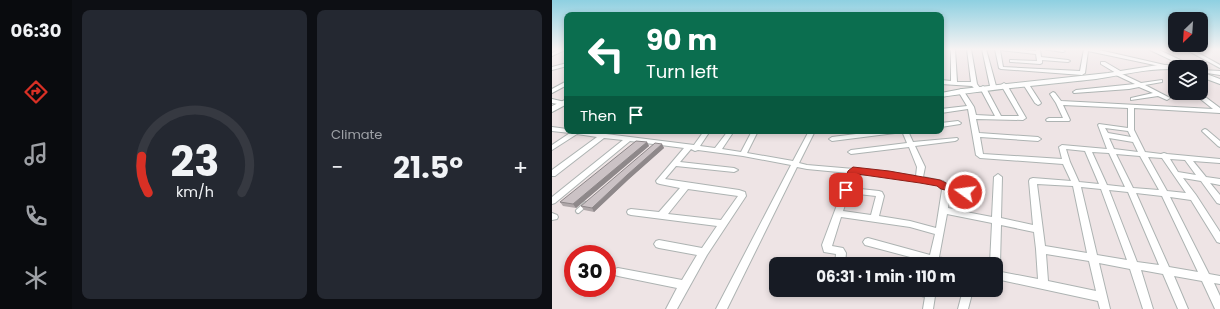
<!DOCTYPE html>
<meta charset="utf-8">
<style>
:root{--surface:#171b24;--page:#242831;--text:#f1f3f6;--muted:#9ea1a6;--line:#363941;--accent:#d93025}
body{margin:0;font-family:Poppins,sans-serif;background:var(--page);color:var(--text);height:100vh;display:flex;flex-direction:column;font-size:15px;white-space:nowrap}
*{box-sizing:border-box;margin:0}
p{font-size:13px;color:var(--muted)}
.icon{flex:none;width:22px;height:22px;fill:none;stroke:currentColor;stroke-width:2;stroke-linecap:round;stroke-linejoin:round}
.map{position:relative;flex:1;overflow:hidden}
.drawer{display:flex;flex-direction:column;gap:10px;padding:10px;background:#0d0f14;width:480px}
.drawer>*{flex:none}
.top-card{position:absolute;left:12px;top:12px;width:380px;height:122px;border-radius:8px;box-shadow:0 2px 6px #0003;background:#0b6e4f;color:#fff;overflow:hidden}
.needle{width:26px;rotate:205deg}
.fabs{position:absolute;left:616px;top:12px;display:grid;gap:8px}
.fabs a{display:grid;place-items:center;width:40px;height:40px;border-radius:8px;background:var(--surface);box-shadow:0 2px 6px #0003;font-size:20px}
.speed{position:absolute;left:12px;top:245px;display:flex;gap:8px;font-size:20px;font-weight:700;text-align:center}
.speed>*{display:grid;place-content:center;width:52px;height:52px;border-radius:50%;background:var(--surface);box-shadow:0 2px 6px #0003;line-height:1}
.speed .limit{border:6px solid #d22;background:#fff;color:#111}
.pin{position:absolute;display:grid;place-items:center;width:34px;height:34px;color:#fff;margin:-17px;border-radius:8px;box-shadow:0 2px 6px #0006}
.me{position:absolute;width:44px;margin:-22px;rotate:284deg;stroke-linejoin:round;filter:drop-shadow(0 0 3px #0008)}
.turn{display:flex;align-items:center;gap:14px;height:84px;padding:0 16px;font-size:18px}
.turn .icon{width:52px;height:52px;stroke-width:2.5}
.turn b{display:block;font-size:28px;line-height:34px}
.then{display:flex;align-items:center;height:38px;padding:0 16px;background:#0003;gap:8px;font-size:15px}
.big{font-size:30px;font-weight:700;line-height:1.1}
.drawer .widget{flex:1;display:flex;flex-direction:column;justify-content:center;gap:6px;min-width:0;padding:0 14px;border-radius:8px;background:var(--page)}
.drawer .dial{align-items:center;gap:0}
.dial svg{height:104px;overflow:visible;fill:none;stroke:var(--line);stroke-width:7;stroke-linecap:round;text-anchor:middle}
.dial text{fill:var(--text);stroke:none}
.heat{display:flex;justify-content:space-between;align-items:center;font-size:22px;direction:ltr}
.drawer .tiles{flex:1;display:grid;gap:10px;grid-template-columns:repeat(2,1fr)}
.trip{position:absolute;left:217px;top:257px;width:234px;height:40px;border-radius:8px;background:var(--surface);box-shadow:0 2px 6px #0003;font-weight:700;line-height:40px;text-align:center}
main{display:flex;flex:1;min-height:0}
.dock{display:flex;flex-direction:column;width:72px;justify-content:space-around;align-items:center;background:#090b0e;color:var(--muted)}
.dock .icon{width:28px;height:28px}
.dock .selected{color:var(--accent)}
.dock b{font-size:18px;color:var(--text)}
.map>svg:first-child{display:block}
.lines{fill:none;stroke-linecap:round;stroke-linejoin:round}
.lane-casing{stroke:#adb3b2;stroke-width:6}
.street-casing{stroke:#adb3b2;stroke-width:2}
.secondary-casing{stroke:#acb4b2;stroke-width:2}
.lane{stroke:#fff;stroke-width:4}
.street{fill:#fff;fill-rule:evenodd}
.secondary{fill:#fff;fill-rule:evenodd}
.wall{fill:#afa7a9}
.shaded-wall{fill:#8e888a}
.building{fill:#cbc2c5;stroke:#8e888a}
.route{fill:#d93025;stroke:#8d1f18}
</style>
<main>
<nav class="dock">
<b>06:30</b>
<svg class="icon selected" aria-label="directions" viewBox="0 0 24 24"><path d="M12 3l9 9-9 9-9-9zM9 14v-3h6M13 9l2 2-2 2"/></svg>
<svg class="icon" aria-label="music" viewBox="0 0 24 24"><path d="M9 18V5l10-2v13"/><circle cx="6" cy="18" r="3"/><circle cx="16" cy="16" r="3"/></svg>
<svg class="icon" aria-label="phone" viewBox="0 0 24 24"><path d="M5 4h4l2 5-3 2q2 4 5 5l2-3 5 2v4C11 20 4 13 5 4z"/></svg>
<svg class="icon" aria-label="climate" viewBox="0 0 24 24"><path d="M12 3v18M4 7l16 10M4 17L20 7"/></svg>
</nav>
<section class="drawer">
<div class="tiles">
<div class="widget dial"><svg viewBox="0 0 100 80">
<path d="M14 69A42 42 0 1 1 86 69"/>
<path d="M14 69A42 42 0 0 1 9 41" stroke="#d93025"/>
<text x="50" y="56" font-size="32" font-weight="700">23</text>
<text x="50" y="72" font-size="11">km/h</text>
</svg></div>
<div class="widget"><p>Climate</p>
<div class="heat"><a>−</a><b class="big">21.5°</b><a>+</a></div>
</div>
</div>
</section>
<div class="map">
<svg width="668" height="309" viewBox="0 0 668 309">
<rect width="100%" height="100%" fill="#eee4e5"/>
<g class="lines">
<defs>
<path id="lane" d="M26,211L34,204"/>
<path id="street" d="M8,49H15L0,56V53Z
M399,49H403L405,82H419L415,49H419L425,84L428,88L427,89H423L420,86L389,84V80L399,81Z
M430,49H434L444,86L443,87H439L438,86Z
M443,49H464L484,51V49H488L489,57L516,60L518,61L516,62L490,60V63L488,64L460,62H458V60L485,61L484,54L448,50L451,67L528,71L532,49H543L617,66L619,67L617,68L536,51L533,73L530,75L449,69L447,68Z
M491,49H509L513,51L511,52Z
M633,49H639L668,65V68Z
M549,62H553L570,72V74L589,83L610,80V82L593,85L618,98L615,100L606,96L579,100V98L601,93L587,87L577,89L522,93L521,92L524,90L583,84L564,75V73L549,64Z
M15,63V66L0,70V67Z
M649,70L668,71V75L649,72Z
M15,81V85L0,93V89Z
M474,82L476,83L489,103L488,104L486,105L483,103L471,84Z
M452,83L455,85L474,118L471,120L424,119L427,133L486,137L489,139L486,141L428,137L431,154L510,159L507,147L510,145L555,149L546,125L547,124L576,128V108L511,105L518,120L517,121H495L494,120L495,119L497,118H511L504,103L498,94L501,92L503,93L509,101L661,109L641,93H648L668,108V113L582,108V130L593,152L609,154L612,153L615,154L668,159V163L641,161L654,177L668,179V185L658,183L668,195V204L665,203L649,181L631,178L644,195L668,232V243L665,242L639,200L618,197L657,274L668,276V284L662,283L668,296V309H663L650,281L622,276L636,309H626L611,274L589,270L601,309H591L578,269L547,263L558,309H548L546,301L444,279V271L486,279L484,249L482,232L449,225L448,264L446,267L444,268V264H438L440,223L395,214L387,257L400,261L402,264H376L377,262L313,245L311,242L313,239L316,238L378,255L383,234L358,227L289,217L280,246L291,248L294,253L293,264H283L284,254L272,252L270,245L297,173L255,169L245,167L175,309H164L239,165L191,156L146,150L143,151L139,149L128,162L182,168L186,170L182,172L124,166L113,179L187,190L193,192L194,196L155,255L125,309H114L125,288L66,276L63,275L61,272L63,269L66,268L130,280L145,255L107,248L104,247L102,244L104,241L107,240L150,248L165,226L79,215L76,214L75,212L76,210L79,209L107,212L128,188L108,184L105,183L104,181L132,148L78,141L3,203L0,204V197L71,140L52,138L3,176H0V170L45,137L25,134L0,150V145L18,133L0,131V127L15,129V131H30L142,145L152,131H158L148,146L163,148L176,131H182L170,149L189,152L200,131H206L195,153L241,161L257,131H263L247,163L255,165L337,172L364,176L365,167L357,147L299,154L296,152L299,150L355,143L350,131H356L361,142L405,138L406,139L405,140L403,141L363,146L373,167L371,177L391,181L394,184L415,188L416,190L414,212L440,217L442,177L446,174L450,177L449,218L481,225L477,181L478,179L481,178L519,181L511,164L428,158L424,155L416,109L389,113V109L415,106L406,91L409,89L411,90L422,107L424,115L443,116L428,88L431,86L434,88L449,116H467L449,85ZM553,128L576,131L579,137L556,133ZM557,138L581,142L586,152L562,149ZM514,149L533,151L547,184L527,182L518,162ZM540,152L557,153L573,187L555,185ZM564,154L588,156L607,190L581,188ZM596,157L610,158L634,193L615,191ZM618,159L633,160L644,175L626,172ZM304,174L337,176L386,185L390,190L384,228L358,221L327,216L332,196L330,192L327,191L299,188ZM485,184L521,186L535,253L493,246ZM529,187L549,189L575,260L545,255ZM136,189L186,196L169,220L116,214ZM398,190L408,192L406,210L396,208ZM557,190L576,192L607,265L585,262ZM297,193L324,196L319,215L291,211ZM584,193L610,196L646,272L617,267ZM494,254L537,261L544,291L496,281Z
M0,99L13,102L14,103L11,105L0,103Z
M406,121L409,123L408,124L389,127V123Z
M653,129L655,130L668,141V147L666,146L651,132L650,131L651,130Z
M328,131H346L343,133L280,141L277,139L280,137Z
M0,213L5,215L6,217L5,219L0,220Z
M358,290H384L381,309H371L373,297L359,293Z
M411,290H421L416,309H406Z"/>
<path id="secondary" d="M596,49H605L643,67H634Z
M606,65H623L626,67H623V69C596,68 570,75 544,79C492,85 440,89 389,97V93L410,89L556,73Z
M649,72L668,79V84L649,77Z
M15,99V104L0,112V106Z"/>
</defs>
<use href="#lane" class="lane-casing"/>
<use href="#street" class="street-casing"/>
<use href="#secondary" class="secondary-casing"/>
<use href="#lane" class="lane"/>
<use href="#street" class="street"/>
<use href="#secondary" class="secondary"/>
</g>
<path class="wall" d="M95,142L97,146L24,208L11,206L8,202Z
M110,144L112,148L77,179L42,212L32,210L29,206Z"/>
<path class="shaded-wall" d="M95,142L97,146L24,208L21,204Z
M110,144L112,148L77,179L42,212L40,208L75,175Z"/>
<path class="building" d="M84,141L95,142L21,204L8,202Z
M103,143L110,144L75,175L40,208L29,206Z"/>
<linearGradient id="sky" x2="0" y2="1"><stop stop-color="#8ed0e1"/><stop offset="0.53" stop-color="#f7f3f3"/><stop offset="1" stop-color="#f7f3f3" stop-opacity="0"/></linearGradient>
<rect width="668" height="93" fill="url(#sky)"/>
<path class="route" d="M301,167L337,171L388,180L396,184L414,187L418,192L417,194L413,195L389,189L385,186L368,183L305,174L298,193H290L289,190L296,171Z"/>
</svg>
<div class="fabs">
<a><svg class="needle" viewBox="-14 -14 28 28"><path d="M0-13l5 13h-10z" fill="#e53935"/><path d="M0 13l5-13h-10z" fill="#9ea1a6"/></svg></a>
<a><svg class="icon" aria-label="layers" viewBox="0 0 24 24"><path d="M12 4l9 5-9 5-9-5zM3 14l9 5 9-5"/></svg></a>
</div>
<div class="speed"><div class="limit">30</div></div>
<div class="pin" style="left:294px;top:190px;background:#d93025"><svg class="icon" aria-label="arrive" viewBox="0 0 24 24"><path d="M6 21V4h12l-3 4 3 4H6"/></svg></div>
<svg class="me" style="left:413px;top:192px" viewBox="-20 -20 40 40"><circle r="17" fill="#d93025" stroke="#fff" stroke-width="3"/><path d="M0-11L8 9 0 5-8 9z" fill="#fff"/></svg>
<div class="trip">06:31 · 1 min · 110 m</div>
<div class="top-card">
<div class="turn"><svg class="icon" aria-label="left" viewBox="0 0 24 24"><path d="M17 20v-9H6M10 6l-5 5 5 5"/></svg><div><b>90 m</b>Turn left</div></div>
<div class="then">Then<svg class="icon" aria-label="arrive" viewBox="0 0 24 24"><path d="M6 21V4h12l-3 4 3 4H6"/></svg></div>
</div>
</div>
</main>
